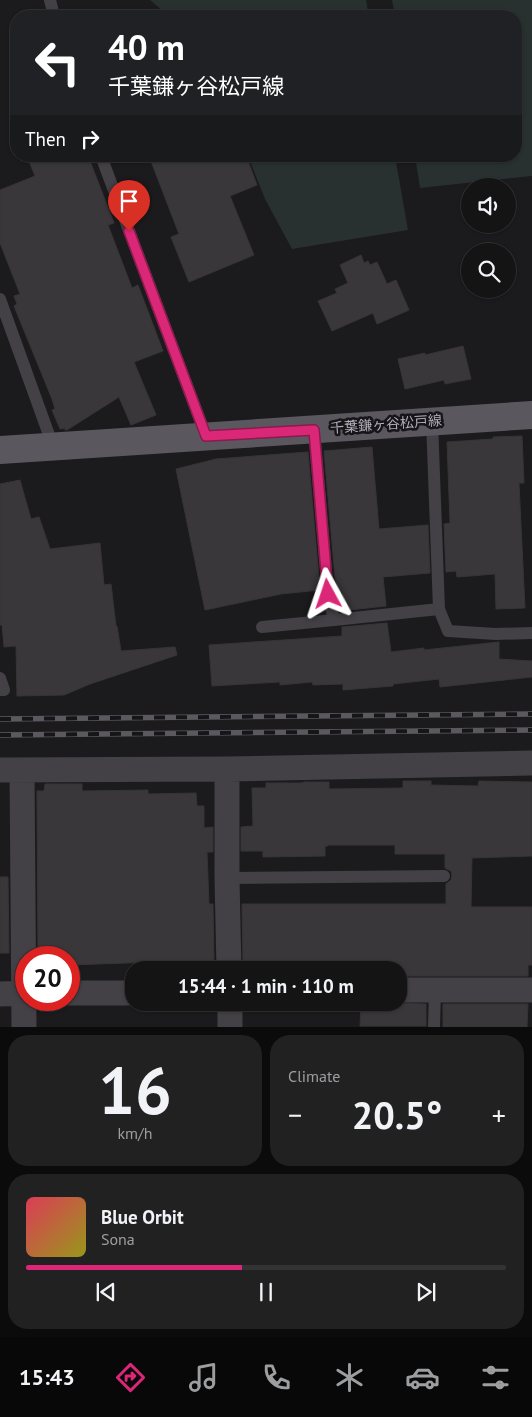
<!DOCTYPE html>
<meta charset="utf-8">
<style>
:root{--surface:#141415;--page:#212122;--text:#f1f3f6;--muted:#9d9ea0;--line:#333334;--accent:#db2777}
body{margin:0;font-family:"PT Sans","Noto Sans JP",sans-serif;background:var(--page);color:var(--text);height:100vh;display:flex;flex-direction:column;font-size:19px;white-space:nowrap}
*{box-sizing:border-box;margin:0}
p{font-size:16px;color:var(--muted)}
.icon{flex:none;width:28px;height:28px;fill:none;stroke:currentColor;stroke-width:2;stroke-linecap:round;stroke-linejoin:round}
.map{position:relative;height:1027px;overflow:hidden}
.sheet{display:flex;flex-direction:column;gap:8px;padding:8px;background:#0b0b0c;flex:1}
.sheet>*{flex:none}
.banner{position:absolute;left:10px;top:10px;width:512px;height:152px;border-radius:20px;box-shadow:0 1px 4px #0004,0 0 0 1px var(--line);background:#202124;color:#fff;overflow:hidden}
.tools{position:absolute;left:461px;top:178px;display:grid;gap:10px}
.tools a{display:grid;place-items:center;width:55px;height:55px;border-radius:50%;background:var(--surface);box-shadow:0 1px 4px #0004,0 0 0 1px var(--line);font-size:25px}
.speed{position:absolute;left:15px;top:946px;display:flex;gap:10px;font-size:25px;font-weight:700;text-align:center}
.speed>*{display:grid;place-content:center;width:65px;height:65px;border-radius:50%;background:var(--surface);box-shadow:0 1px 4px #0004,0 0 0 1px var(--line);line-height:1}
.speed .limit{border:8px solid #d22;background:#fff;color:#111}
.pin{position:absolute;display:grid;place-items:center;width:42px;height:42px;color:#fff;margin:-51px -21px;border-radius:50% 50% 50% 0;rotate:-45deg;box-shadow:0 0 5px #0007}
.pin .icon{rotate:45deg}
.me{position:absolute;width:55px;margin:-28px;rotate:355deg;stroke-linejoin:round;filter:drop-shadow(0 0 4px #0008)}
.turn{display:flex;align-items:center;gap:18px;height:105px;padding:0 15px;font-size:22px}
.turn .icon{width:65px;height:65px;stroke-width:2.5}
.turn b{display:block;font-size:35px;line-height:42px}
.then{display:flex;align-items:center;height:48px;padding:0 15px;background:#0003;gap:10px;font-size:19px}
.big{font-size:38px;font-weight:700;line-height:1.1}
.sheet .tile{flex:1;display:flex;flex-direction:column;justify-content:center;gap:8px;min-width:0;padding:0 18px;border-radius:20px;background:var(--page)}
.sheet .dial{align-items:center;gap:0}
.dial b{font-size:65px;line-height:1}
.song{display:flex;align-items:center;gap:15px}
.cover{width:60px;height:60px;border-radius:8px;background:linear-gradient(135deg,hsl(350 70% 55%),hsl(60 70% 35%))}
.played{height:5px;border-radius:2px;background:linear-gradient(90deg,var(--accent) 45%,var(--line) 45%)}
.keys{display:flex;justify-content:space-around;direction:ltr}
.heat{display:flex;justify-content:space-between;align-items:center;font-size:28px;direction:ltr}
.sheet .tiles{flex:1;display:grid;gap:8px;grid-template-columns:1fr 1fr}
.tile:last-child{grid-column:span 2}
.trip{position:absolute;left:125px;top:961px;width:282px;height:50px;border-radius:20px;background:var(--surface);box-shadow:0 1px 4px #0004,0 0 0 1px var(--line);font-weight:700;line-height:50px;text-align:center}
.dock{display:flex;height:80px;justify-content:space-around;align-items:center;background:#080808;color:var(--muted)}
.dock .icon{width:35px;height:35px}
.dock .selected{color:var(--accent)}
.dock b{font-size:22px;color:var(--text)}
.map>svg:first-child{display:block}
.green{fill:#283130}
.building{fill:#3a373b;stroke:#373438}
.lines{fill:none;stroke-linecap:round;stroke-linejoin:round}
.service{stroke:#434046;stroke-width:12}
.minor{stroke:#434046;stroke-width:25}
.primary{stroke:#5b575f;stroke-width:28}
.rail-casing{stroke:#5c5860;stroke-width:5.5}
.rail{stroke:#161517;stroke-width:4;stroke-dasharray:11;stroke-linecap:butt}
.route-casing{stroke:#8e194d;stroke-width:12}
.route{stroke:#db2777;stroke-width:9}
.labels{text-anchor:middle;stroke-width:5;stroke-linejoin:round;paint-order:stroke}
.street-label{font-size:14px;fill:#b3adbb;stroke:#161517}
</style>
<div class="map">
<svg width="532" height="1027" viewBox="0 0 532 1027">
<rect width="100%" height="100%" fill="#1b1a1c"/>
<path class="green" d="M150,0H366L369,16H169Z
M392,0H532V176L420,188L415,156H516V16H395Z
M248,156H395L408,230L292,249L265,199Z"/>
<path class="building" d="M27,156H88L114,223L108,225L132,288L138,285L163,351L134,362L156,415L131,425L119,397L67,430H65V428L60,429L52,410L55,409L52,399L14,306L17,304L14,296L20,294L0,243V190L35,176Z
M149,156H246L257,185L230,196L254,255L189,282L171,237L179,234Z
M361,255L364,263L368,261L370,265L377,262L387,284L396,280L409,310L377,324L373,313L332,331L318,301L337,293L335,289L348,283L340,265Z
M463,346L471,379L445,384L444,380L405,389L398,359L425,353V355Z
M522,436L524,483H519L525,608L496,609L495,574L457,577L456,571L446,572L444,524L450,523L447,442L493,439V437Z
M372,447L379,529L428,525L430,573L383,577L386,606L340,611L338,589H336L324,451Z
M308,452L320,590L281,594L205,610L176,469L216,459Z
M20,480L31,519L39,517L50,549L100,543L104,585L111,584L116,626H117L121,651L175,647L177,655L90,684L64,695L17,696L16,646L4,647L2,625H0V484Z
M387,623L391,652L424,648V650L499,642V659L532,661V677L440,687L439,679L393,684V686L343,690V684L313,685L312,682L280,685V682L212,686L209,645L342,636V627Z
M403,781H431V785L478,786L479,781L532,782V856L472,858L471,907H532V965H528V976H399V970H363V963H243L242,904H446V884L451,880L452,875L451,871L445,868V854H395V845H328V846H325V856L263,857V851H241V827L253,826L252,788H266V783H302L304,782H329V789L403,788Z
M45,784H82V791L148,790V794L196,793L197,806H204V828L213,827V852H207L209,904H213L214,963H206V968L185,969L183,961L69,965V958H40V953H38L37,791H44Z
M0,877H8L9,953H0Z
M361,1002L426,1004V1026H360Z
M443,1004H528L527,1027H443Z"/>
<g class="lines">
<path class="service" d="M50,0L54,16
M101,156L206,436
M0,299L53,446
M314,430L328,594L334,620L439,609L432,421
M439,609L448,631L496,634L532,633
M262,627L334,620
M0,678L4,690H0
M227,878L444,876
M434,1027L435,990"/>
<path class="minor" d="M227,769V878L229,970
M0,770L227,769L532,763
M22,770L24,1027
M399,990H532
M69,993H134
M0,994L26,993
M230,1002V1027"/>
<path class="primary" d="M0,450L532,415"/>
<defs>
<path id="rail" d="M0,719L532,714
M0,735L532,730"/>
</defs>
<use href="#rail" class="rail-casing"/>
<use href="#rail" class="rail"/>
</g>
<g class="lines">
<defs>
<path id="route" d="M129,231L206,436L314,430L328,594"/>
</defs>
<use href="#route" class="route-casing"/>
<use href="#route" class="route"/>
</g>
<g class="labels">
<g class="street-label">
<text transform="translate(386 424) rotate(-4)" y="5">千葉鎌ヶ谷松戸線</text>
</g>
</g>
</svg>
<div class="tools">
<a><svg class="icon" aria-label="sound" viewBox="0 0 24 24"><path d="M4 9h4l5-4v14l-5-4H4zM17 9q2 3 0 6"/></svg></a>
<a><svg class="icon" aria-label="search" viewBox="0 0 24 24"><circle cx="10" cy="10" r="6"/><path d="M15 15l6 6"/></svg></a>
</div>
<div class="speed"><div class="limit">20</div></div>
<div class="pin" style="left:129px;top:231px;background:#d93025"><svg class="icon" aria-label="arrive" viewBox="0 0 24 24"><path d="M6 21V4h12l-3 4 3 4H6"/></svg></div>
<svg class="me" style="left:328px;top:594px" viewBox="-20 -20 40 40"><path d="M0-17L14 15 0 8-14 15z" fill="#db2777" stroke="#fff" stroke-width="4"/></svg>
<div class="trip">15:44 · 1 min · 110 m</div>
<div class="banner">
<div class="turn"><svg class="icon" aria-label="left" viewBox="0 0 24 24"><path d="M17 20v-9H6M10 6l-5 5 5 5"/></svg><div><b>40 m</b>千葉鎌ヶ谷松戸線</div></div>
<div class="then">Then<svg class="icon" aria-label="right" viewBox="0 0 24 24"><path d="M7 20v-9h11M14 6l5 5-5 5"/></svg></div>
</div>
</div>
<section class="sheet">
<div class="tiles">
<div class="tile dial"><b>16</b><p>km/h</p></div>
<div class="tile"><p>Climate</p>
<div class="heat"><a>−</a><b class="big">20.5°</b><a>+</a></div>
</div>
<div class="tile">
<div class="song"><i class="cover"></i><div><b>Blue Orbit</b><p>Sona</p></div></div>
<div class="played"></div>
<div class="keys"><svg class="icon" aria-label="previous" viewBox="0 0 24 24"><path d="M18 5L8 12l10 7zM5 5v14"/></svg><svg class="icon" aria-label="pause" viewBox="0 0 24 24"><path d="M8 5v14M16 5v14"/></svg><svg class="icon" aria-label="next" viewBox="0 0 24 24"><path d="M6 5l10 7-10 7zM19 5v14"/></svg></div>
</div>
</div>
</section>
<nav class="dock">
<b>15:43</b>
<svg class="icon selected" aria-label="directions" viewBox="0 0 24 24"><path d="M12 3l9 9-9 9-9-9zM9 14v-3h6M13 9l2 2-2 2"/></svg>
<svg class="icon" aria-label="music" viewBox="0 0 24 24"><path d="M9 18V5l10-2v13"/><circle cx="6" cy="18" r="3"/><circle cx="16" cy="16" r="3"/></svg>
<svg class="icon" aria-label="phone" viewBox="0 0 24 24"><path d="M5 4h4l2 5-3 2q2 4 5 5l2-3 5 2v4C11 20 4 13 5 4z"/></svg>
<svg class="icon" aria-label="climate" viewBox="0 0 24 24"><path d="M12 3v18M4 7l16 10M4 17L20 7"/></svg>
<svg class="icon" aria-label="car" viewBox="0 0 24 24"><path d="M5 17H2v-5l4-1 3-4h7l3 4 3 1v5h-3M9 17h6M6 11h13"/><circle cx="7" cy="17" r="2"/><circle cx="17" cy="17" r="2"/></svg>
<svg class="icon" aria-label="filters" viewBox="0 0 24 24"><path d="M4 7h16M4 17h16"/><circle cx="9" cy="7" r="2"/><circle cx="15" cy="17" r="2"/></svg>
</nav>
